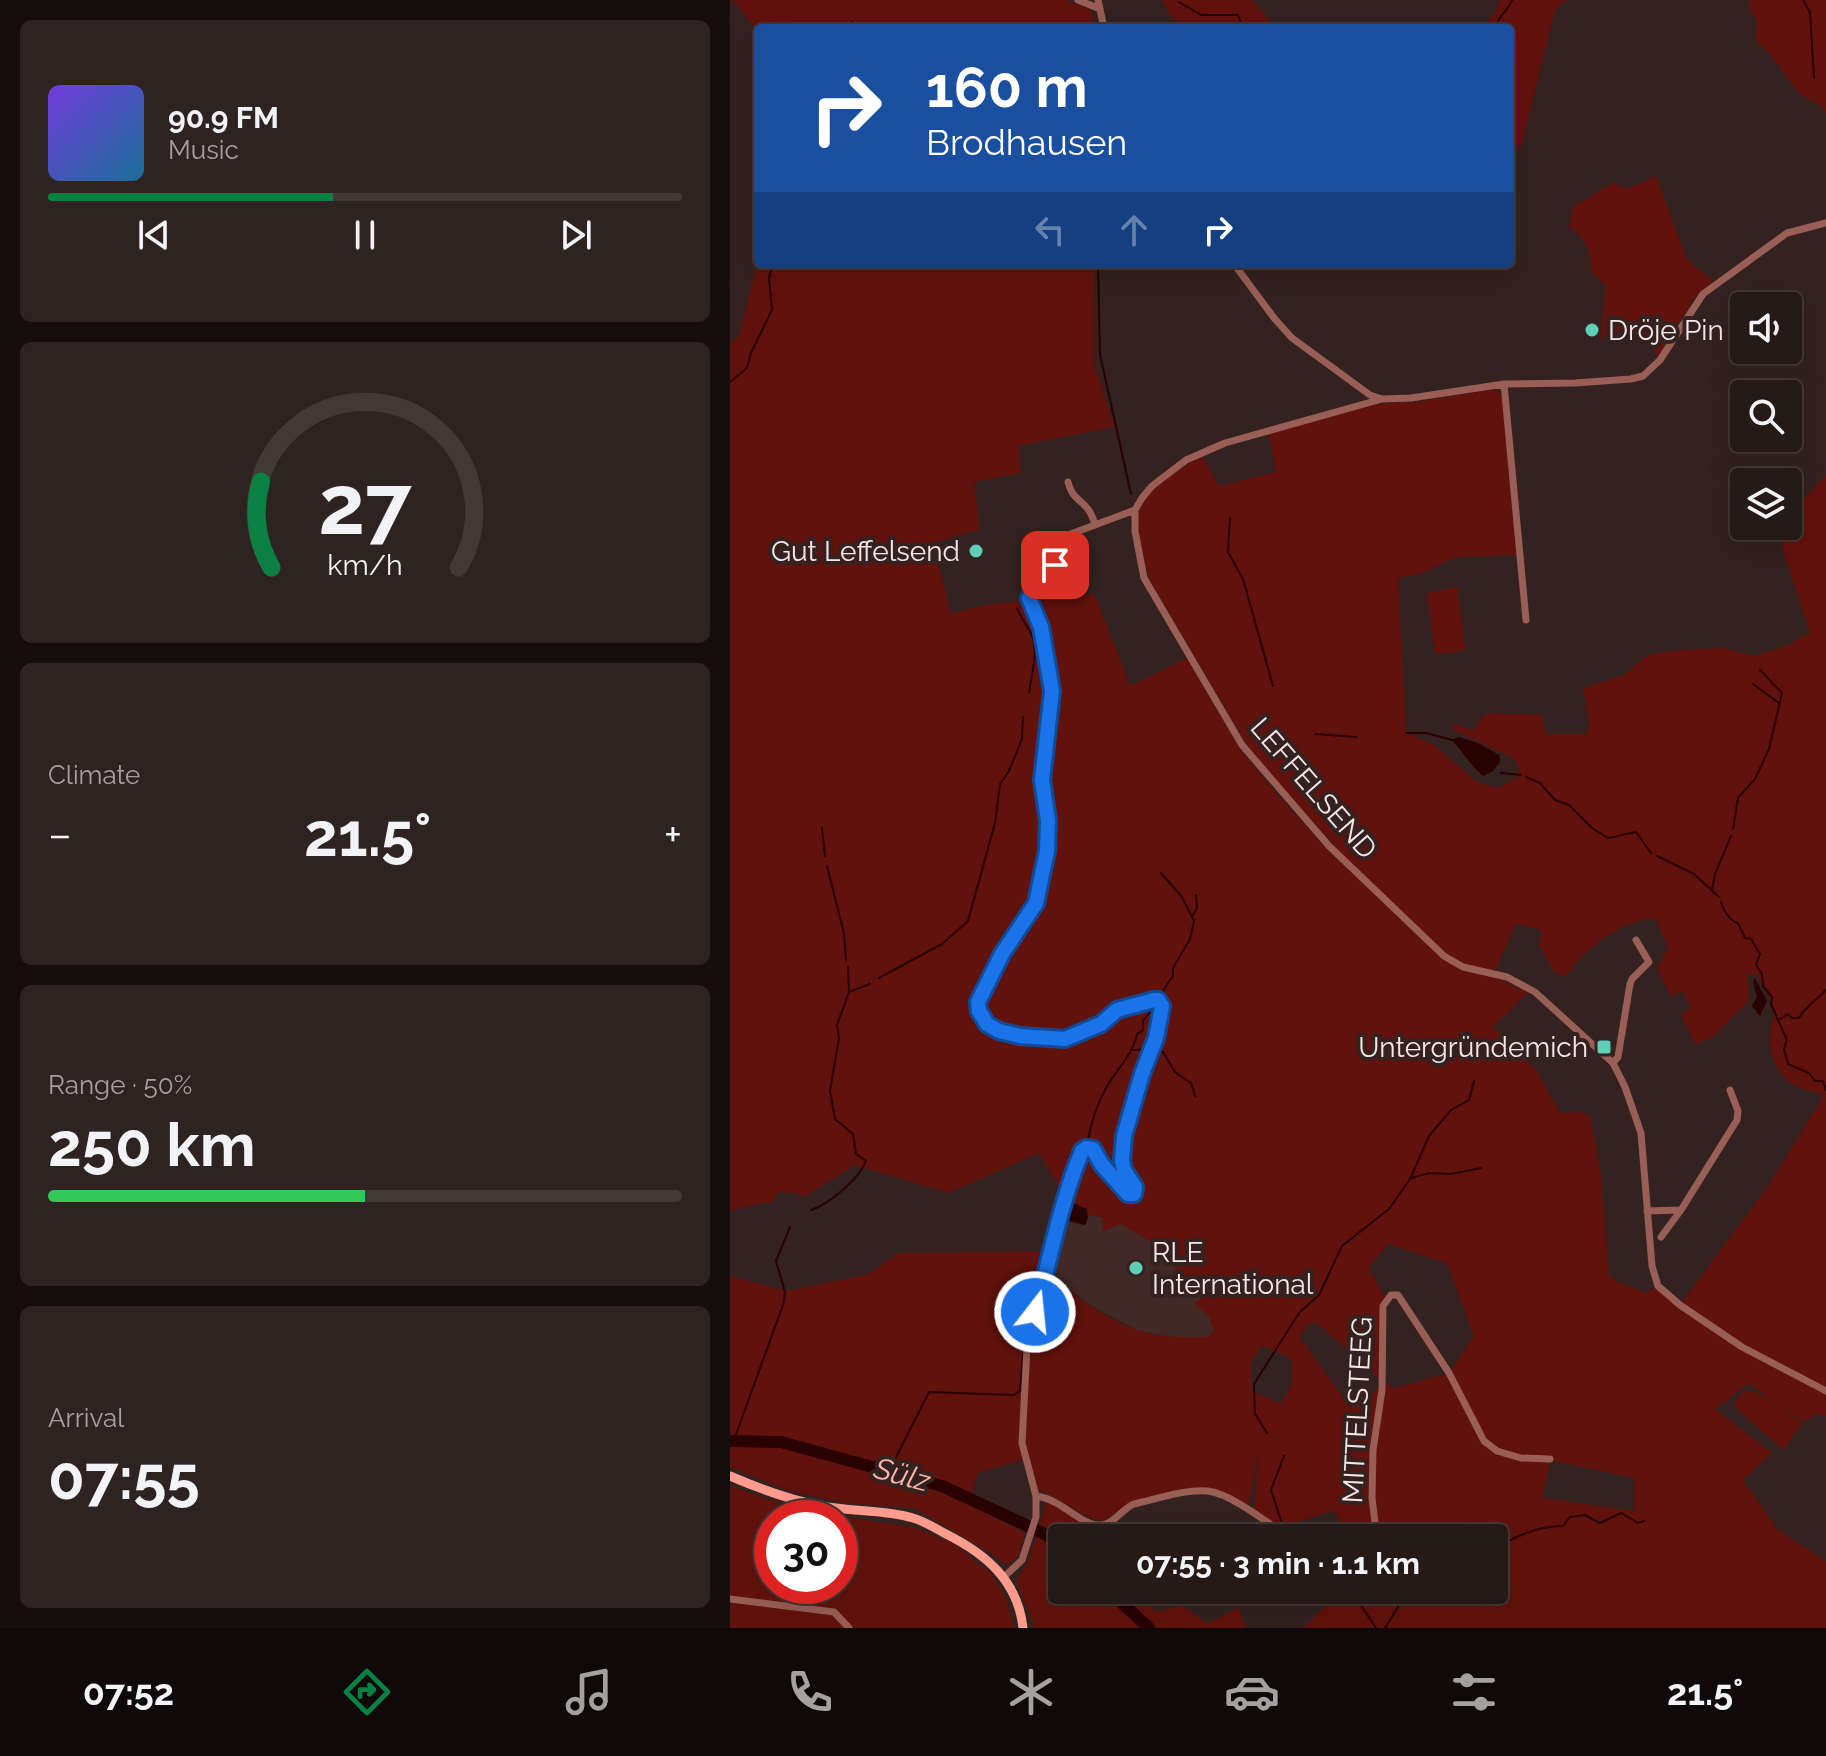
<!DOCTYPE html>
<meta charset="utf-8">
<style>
:root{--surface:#261a17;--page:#2e2320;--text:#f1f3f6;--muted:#a4a1a1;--line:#423836;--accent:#0b8043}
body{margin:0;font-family:Raleway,sans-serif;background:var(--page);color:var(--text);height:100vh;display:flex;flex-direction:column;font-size:30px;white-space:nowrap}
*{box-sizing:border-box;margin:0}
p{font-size:26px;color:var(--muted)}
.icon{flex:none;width:44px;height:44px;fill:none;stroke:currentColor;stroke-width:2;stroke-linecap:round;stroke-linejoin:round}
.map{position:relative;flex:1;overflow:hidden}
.side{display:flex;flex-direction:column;gap:20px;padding:20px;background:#150e0d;width:730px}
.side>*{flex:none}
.hud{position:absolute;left:24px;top:24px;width:760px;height:244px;border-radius:8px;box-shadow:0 8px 32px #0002,0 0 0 2px var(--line);background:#1a4fa0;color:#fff;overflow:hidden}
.controls{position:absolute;left:1000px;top:292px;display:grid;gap:16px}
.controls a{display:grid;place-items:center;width:72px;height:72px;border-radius:8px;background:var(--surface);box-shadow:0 8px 32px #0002,0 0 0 2px var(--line);font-size:40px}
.speed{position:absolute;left:24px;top:1500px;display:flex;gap:16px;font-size:40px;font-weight:700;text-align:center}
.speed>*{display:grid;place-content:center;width:104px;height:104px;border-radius:50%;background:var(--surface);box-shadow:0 8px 32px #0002,0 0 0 2px var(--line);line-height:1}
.speed .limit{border:12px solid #d22;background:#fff;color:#111}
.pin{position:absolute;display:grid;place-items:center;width:68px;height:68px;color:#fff;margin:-34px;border-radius:16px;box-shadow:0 4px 12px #0006}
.me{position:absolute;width:88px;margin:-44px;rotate:16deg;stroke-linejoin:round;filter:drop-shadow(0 0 6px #0008)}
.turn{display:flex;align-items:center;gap:28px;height:168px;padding:0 40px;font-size:36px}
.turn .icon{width:104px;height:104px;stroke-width:2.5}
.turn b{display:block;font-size:56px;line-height:68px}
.lanes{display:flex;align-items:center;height:76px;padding:0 40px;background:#0003;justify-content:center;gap:40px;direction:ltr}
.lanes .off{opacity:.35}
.big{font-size:60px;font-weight:700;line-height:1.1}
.side .tile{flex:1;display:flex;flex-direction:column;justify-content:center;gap:12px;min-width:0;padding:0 28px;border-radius:12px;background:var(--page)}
.side .dial{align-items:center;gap:0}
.dial svg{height:208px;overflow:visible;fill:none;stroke:var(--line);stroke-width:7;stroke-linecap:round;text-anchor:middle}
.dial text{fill:var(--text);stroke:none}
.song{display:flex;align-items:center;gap:24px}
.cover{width:96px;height:96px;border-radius:12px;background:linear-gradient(135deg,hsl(260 70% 55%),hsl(200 70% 35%))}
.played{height:8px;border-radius:4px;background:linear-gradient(90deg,var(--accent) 45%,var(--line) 45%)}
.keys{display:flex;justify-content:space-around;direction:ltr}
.heat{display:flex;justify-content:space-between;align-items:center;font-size:44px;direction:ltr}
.charge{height:12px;border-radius:6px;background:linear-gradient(90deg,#34c759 50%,var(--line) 0)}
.trip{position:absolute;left:318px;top:1524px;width:460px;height:80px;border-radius:8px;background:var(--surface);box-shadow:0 8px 32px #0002,0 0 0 2px var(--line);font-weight:700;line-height:80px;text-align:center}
.dock{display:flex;height:128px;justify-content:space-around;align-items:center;background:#0f0a09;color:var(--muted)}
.dock .icon{width:56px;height:56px}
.dock .current{color:var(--accent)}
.dock b{font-size:36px;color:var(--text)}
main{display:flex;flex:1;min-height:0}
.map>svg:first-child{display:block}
.built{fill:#422925}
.green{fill:#62120c;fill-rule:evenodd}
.water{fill:#280100}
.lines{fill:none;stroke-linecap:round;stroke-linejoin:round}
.stream{stroke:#280100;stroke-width:2}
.river{stroke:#280100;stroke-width:12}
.minor{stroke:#995e55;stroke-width:7}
.major{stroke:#fd9b8d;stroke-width:9}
.route-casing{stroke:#114b97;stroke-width:20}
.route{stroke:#1a73e8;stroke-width:14}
.poi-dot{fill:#5dceb8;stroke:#33221f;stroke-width:3}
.labels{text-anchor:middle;stroke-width:8;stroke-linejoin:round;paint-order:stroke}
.poi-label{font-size:28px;fill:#f5e8e6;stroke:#33221f;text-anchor:start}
.street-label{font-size:28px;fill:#f5e8e6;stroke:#33221f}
.water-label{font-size:30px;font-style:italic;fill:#ffb6aa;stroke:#33221f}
</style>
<main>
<section class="side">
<div class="tile">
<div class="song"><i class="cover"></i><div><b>90.9 FM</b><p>Music</p></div></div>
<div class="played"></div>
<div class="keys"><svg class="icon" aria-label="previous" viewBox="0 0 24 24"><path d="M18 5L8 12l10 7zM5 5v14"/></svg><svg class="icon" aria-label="pause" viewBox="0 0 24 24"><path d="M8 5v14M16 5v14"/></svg><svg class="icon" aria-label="next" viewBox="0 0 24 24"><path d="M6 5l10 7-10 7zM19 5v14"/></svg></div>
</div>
<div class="tile dial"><svg viewBox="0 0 100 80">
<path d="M14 69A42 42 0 1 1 86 69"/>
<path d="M14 69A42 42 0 0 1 10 36" stroke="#0b8043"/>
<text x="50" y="56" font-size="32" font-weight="700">27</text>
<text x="50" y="72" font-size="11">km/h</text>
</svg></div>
<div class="tile"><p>Climate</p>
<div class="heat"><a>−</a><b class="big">21.5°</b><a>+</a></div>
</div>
<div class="tile"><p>Range · 50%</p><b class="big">250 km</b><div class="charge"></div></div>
<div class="tile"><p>Arrival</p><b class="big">07:55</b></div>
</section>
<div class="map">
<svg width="1096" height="1628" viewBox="0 0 1096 1628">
<rect width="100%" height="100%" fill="#33221f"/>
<path class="built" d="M335,1205L337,1208L336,1220L352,1226L358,1215L372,1217L391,1224L421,1242L473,1296L484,1331L477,1337H439L407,1330L366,1308L316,1274L327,1219Z"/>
<path class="green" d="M0,0H336L361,10L366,28H28V32L3,0L0,4Z
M432,0H522L547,28H472C449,13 451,38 432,0Z
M770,0H837L825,10L791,147L780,154V28H750L764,15Z
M1019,0H1096V113L1088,103C1060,97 1050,57 1026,42L1027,21L1020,11Z
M926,176L957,260L983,281L964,298L928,357L908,325L870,338L876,286L862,272C860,251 857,239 839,227L844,206L883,183L897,189Z
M28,261V264H364V363L384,427L288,446L291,473L244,482L250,529L203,543L221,614L249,606L295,600L309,627L319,691L317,701H324C327,684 320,636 314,619C311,610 304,606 304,596L324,577L341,598L364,593L400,686L457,658L509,748L548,795L599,851L606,847L553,789L515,742L420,580C413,563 401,518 413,502C427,482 452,468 472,455L489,486L546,472L539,433L647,404L687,402L764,389L772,396L786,555L727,557L687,575L668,578L676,733L703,744L747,782L768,788L788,777L789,767L783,758L722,729L724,723L743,731L756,713L812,715L816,734H857L860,726L853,688L894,675L918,655L949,650L993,648L1024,656L1056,646L1080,633L1046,529L1049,526H1058V516L1096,475V1416L1087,1414L1073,1422L1019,1383L985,1409L1042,1453L1013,1480L1048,1530L1096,1561V1628H573L597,1605L583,1590H764V1538H620L604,1510L547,1529L524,1513L529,1450L518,1508L482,1490L404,1501L372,1521L360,1518L307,1488L298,1458L248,1473L239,1504L295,1533L289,1551L290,1554L279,1564L271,1562L261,1553L184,1508L117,1503L59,1491L0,1467V1276L56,1291L139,1274L168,1253L321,1251L316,1274C344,1294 375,1319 408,1330C430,1338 453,1337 477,1337L484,1331L479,1316L464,1304L473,1296L421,1242L391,1224L372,1232V1217L358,1215L356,1209L340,1204L337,1208L334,1196L309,1153L219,1193L125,1165L74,1197L65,1193L50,1192L45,1196L44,1201L0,1210V344L9,336ZM315,789L324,849L314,822L308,791ZM922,918L927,922L939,950L933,955V961L927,967L940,996L953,991L961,1008L951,1015L966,1045L984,1036L1020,999L1017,975L1027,974L1046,1011C1035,1034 1039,1064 1058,1081C1066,1088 1083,1091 1094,1095L1041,1182L950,1305L928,1286L917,1293L887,1282L879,1274L871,1176L860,1115L848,1112L830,1113L807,1071L763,1027L798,993L763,976L786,924L812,930L809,945L824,972L837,976C853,948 890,923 922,918ZM658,1244L717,1263L744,1336L719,1373L665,1388L653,1382L656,1298L638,1268ZM580,1323H587L652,1381L638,1401L612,1396L569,1336ZM532,1345L562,1359V1384L551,1404L521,1390V1364ZM820,1460L904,1478V1511L812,1498Z
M727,587L736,650L705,654L697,593Z
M1014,1391C1036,1390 1055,1411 1072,1424L1053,1450L1005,1407L1006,1400Z
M0,1486L73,1511L182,1527L224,1544L262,1575L277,1601L284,1628H0V1606L7,1601L0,1599ZM42,1518H110V1586H42Z
M322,1503L354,1523L345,1533L352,1538H332V1590H400L427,1612L452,1605L478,1624L509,1607L516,1628H305L286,1580L298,1563L316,1504Z"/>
<path class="water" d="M729,737L748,743L769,755L770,762L763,771L753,776C741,766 733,752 722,740Z
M1025,978L1037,1001L1030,1016L1022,1006L1027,997L1023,982Z
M343,1203L357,1209L358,1218L355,1225L336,1220L335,1211Z"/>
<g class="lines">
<path class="stream" d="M1073,0L1080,12L1084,78
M449,2L471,15H508L513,28
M122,28V22
M765,28C768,15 778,12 782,0
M368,264L370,355L401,494
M0,382L17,368L21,353L42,310L39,278L43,264
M500,518L498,552L513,579L543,686
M287,608C291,619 299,627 303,638C308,654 301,676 299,693
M1023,684L1050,704
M676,733H696L722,740
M585,734L627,737
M771,773L791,775
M796,777L810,783L825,800L839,805L862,828L878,838L906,832L921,853
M92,828L95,856
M1003,829L1008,798L1025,779L1039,749L1052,693L1030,670
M927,856L964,874L989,897
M97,866L114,933L116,960
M431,873L452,897L464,921L460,939L443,968V976L431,994
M982,890L985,874L1001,836
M991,902C993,910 1000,921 1008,923L1015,938L1021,939L1030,954L1026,965L1032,974L1033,986L1042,997L1041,1004L1057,1040L1054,1049L1058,1064L1079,1073L1085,1081H1093L1096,1090
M462,917L467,908L466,895
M118,967L119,990
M149,978L212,944L238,921L265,823L270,784L279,771L292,739L293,717
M1049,1020L1058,1014L1062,1018H1069C1074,1008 1088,999 1096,990
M403,1050L418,1049
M426,1050L433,1052L445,1072L461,1083L465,1096
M682,1178L699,1173L721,1174L751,1168
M331,1197L345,1148L354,1140L358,1139C362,1122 366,1106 375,1090C385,1071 403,1055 407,1034L413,1030V1021L424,1007
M81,1210C98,1205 130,1178 136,1161L126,1154L123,1134L105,1119L100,1091L109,1038L107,1025L119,992L140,984
M537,1433L525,1414L524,1384L569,1313L589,1295L612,1246L659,1209L680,1179L699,1136L721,1110L739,1100L744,1081
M4,1440L54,1302L55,1292L46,1261L60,1227
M159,1471L199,1392L284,1395L290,1391L295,1332L311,1279
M554,1530L541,1490L554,1456
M764,1551C783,1536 809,1526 833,1526L840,1517L855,1515L870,1523L891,1513L908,1523L914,1521
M621,1590L646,1628
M655,1628L673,1599L702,1590"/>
<path class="river" d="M0,1441L51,1442L212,1486L315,1534L332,1547
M378,1590L419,1628"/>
<path class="minor" d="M348,0L370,9
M368,0L374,28
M504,264L544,318L562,338L640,395L652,399L681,398L774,384L845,383L901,379L913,376L930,360L973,294L1057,233L1096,223
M774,384L796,620
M652,399L495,443L456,460L422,486L412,498L405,510V531L414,578L512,745L599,846L714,956L733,967L777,977L805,992L883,1063L895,1087L911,1133L922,1266L928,1286L950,1305L1012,1347L1096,1391
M338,482C343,504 358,498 365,525
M883,1063L888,1057L900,984L902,979L919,962L906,940
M917,1211L951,1210L1007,1120L1008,1111L1000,1090
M931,1237L951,1210
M306,1496C312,1497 319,1499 324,1502C338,1508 356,1527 371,1525C384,1524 392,1509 404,1504C427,1499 454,1489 478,1491C502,1494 539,1524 560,1538
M647,1538L642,1498L643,1450L652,1390L653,1306L661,1295H668L719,1373L754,1441L767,1451L791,1458L820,1459
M274,1577L292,1560L306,1517V1496L292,1443L297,1347L319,1263L327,1219L343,1172L356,1148L363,1149C371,1164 385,1193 404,1194L405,1187L394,1170L392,1161L394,1136L412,1074L426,1038L432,1006L428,1000H424C366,1012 351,1053 282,1034C272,1031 261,1029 254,1021C230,996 304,917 311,887C316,866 320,842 318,820C317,804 311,788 312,772C316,745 325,715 321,687C318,668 315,646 311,627C308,615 298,605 300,593L322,574L328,549L338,535L405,510
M0,1599L104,1612L119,1628"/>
<path class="major" d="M0,1476C30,1489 60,1500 92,1506C122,1512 154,1509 183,1518C194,1521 205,1528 216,1534C256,1554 288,1581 293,1628"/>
</g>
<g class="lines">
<defs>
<path id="route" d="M305,1312C321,1257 330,1203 352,1151L356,1148L363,1149L372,1165L398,1194H404L405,1187L394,1170L392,1161L394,1136L412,1074L426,1038L432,1006L428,1000H424L387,1010L371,1024L335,1039L290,1036L269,1031L257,1024L249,1011L248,1002L272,954L306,903L317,851L318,821L312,780L322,691L311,627L299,598C303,584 319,580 325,565"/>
</defs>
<use href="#route" class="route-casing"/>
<use href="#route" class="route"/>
</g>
<g class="poi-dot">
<circle cx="862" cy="330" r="8"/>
<circle cx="246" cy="551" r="8"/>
<rect x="866" y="1039" width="16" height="16" rx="4"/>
<circle cx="406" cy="1268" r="8"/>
</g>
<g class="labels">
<g class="poi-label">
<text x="878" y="340">Dröje Pin</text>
<text x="230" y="561" text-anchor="end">Gut Leffelsend</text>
<text x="858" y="1057" text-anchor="end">Untergründemich</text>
<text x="422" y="1262">RLE<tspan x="422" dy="32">International</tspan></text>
</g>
<g class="street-label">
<text transform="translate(584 788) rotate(49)" y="10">LEFFELSEND</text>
<text transform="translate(627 1410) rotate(-87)" y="10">MITTELSTEEG</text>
</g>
<g class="water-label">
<text transform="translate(172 1475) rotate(15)" y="10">Sülz</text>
</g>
</g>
</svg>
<div class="controls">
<a><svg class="icon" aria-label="sound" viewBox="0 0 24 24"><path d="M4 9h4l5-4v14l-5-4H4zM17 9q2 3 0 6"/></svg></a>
<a><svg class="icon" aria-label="search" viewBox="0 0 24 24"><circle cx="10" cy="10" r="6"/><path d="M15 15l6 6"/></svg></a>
<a><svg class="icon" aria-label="layers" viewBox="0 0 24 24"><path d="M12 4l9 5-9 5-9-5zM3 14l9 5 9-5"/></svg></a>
</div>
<div class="speed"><div class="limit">30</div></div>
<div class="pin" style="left:325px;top:565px;background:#d93025"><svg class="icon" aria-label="arrive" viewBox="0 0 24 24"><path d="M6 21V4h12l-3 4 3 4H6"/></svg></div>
<svg class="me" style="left:305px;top:1312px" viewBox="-20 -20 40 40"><circle r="17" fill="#1a73e8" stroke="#fff" stroke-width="3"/><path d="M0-11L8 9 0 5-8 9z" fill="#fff"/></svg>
<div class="trip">07:55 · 3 min · 1.1 km</div>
<div class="hud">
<div class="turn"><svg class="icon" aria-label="right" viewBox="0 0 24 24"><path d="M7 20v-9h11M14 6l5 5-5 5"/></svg><div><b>160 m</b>Brodhausen</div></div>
<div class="lanes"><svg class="icon off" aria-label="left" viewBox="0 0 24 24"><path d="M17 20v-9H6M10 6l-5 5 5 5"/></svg><svg class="icon off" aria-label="ahead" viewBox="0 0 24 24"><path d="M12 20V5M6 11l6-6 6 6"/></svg><svg class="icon" aria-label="right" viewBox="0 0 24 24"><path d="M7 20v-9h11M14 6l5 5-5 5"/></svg></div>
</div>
</div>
</main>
<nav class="dock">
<b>07:52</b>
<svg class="icon current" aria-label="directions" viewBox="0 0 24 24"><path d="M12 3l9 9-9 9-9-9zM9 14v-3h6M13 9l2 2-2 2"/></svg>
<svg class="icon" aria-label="music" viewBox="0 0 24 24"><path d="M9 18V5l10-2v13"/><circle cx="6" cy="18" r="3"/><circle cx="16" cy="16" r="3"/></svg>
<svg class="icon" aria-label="phone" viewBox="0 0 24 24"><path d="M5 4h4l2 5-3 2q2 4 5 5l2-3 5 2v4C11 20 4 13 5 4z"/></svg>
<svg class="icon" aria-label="climate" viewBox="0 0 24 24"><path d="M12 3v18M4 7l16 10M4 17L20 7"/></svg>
<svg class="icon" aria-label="car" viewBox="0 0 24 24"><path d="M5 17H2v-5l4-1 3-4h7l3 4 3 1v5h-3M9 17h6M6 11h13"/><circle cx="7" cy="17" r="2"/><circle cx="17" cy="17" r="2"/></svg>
<svg class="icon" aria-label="filters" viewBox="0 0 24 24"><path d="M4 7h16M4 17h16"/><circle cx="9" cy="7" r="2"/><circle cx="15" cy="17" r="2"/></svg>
<b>21.5°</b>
</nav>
